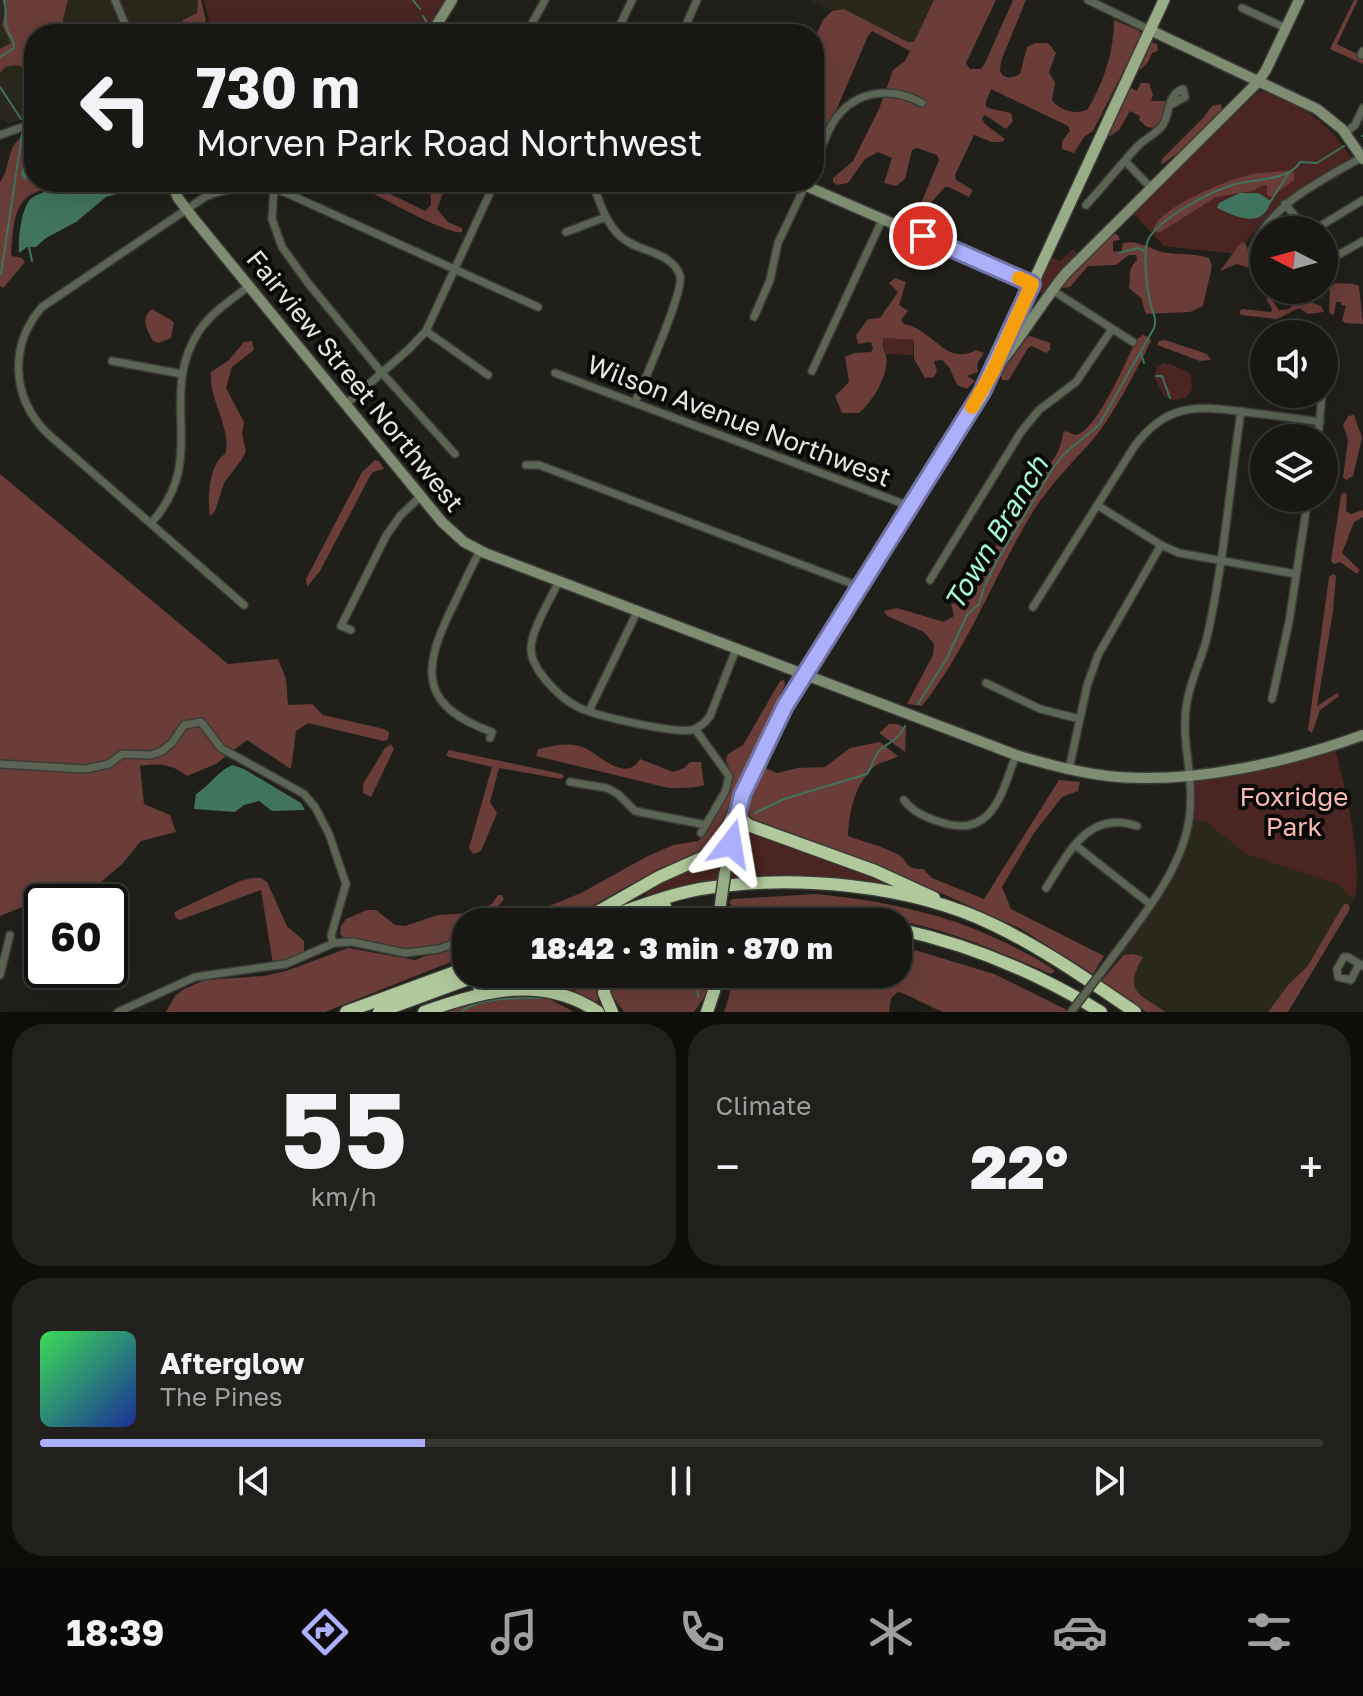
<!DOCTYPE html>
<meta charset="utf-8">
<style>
:root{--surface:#181713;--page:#21201c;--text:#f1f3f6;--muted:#9f9fa0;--line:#363633;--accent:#acaffb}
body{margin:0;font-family:"Golos Text",sans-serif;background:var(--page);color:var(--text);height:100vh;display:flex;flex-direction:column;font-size:30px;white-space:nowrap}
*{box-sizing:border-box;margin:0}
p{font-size:26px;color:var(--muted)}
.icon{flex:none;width:44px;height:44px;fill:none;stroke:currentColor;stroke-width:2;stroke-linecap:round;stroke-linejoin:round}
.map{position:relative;height:1012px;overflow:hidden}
.sheet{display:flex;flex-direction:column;gap:12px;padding:12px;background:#0d0d0a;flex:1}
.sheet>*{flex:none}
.top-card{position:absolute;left:24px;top:24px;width:800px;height:168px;border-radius:32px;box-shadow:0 8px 32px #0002,0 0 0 2px var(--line);background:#181713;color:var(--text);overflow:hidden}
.needle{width:52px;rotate:276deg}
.buttons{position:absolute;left:1250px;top:216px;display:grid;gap:16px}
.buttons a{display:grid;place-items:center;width:88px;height:88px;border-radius:50%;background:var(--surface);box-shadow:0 8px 32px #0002,0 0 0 2px var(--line);font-size:40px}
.speed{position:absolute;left:24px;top:884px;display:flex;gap:16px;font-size:40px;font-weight:700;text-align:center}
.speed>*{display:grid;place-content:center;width:104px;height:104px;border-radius:50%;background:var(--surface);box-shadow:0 8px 32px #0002,0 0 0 2px var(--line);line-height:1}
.speed .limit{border:4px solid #111;border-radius:12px;background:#fff;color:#111}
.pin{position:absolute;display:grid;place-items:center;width:68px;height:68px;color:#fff;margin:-34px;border:4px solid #fff;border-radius:50%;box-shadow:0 2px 8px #0007}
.me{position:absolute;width:88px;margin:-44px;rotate:14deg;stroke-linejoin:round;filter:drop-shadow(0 0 6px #0008)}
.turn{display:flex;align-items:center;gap:28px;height:168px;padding:0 40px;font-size:36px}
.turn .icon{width:104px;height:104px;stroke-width:2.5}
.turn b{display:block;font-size:56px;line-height:68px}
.big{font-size:60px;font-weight:800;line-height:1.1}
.sheet .tile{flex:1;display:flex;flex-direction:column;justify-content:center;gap:12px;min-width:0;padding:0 28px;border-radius:32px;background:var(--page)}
.sheet .dial{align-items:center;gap:0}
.dial b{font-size:104px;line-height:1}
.song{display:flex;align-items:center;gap:24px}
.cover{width:96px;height:96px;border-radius:12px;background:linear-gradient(135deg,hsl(130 70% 55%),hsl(230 70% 35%))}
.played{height:8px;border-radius:4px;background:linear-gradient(90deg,var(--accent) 30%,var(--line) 30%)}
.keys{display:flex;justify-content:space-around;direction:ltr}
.heat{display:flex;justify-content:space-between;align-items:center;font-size:44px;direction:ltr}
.sheet .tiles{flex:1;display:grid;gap:12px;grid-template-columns:1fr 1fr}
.tile:last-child{grid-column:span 2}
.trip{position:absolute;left:452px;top:908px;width:460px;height:80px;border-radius:32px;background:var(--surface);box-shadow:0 8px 32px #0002,0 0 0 2px var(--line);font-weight:800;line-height:80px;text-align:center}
.dock{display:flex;height:128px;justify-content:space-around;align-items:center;background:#0a0908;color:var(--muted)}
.dock .icon{width:56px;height:56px}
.dock .active{color:var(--accent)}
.dock b{font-size:36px;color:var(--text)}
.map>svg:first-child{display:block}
.built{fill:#2a271b}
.green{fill:#4a2522}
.forest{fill:#6a3d38}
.water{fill:#40745f}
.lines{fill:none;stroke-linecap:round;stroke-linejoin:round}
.stream{stroke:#40745f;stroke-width:2}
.street-casing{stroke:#3b3b35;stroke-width:10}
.secondary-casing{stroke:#3b3b35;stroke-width:13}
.primary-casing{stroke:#3b3b35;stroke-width:14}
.highway-casing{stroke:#3b3b35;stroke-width:15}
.street{stroke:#5c6554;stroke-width:7}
.secondary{stroke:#7e8d72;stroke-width:10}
.primary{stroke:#99ad89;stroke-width:11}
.highway{stroke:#b1c99d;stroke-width:12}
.street-bridge-casing{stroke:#3b3b35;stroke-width:10;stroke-linecap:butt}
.primary-bridge-casing{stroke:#3b3b35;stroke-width:14;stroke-linecap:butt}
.street-bridge{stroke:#5c6554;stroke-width:7}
.primary-bridge{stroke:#99ad89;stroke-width:11}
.route-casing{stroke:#7072a3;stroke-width:20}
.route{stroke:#acaffb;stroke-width:14}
.slow{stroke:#f59e0b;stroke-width:14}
.labels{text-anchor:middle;stroke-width:8;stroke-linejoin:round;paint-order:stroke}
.street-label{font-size:26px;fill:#e4e4e0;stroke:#090907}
.park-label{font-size:26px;fill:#f9b9b1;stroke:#090907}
.water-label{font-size:28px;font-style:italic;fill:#a5f8d5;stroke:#090907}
</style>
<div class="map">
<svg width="1363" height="1012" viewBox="0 0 1363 1012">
<rect width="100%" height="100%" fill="#201f19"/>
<path class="built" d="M0,0H201L209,34H34V117L9,123L0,118Z
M810,0H934L910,50Z
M1189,820L1206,822L1246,854L1340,885L1347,895L1355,898L1287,1012H1166L1104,969L1169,874Z"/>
<path class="green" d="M204,0H448L433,25L420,34H212Z
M1259,91C1270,92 1279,98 1289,102C1317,116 1335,132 1352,159L1297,191L1272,211L1236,254L1164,246L1132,212Z
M1073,249L1079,254L1042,293H1036L1049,256L1060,261Z
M884,338L914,340L913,355L883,354Z
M1163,363L1173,365L1191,374L1192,389L1187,397L1173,400L1164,396L1154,376L1157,368Z
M1334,745C1345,785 1363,861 1355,898L1347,895L1340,885L1246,854L1206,822L1189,820V776Z
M744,827L855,866L906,890C869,884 832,877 795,876C745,874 696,884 648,897L646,894L611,907L725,840L718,872L732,873Z
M530,974H603V1007L599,1009L562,989L507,982Z"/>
<path class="forest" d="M4,0H68L63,19L64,34H34V76C25,66 16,63 4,68L0,73V49L11,43L2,25L7,6Z
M198,0H201L209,34L183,27V20L197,13Z
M934,0H996L966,63L970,69H981L985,63L1013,0H1026L1001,61L1000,71C1004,80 1013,78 1020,74L1027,47L1035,43H1048L1056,53L1049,72L1055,83L1052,100C1059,110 1077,116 1088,109C1104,81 1114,52 1114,20L1138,30L1142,35L1093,131L1084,137L1074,153L1062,149V141L1070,131L1068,126L991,89L985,105L988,108L1011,113L1013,121L1006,129L985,115L982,118L985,124L1005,139L1002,142H992L974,135L955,175L956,180L973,190L969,197L949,187H945L927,207L923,205L922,201L939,160L937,155L917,148L912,150L905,179L896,186L884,183L892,158L878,152L865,159L848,183L837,185L833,182V178L853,161L879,109L893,70L905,61L910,51L872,31L868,36L826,134L814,155V39L823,20L832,11L844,9L908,42H914Z
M1354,0H1358L1337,44L1363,57V64L1330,49Z
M1151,42L1157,44L1158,51L1152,53L1148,62L1140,70L1137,69L1129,87L1137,91L1141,83H1149L1153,95L1151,101H1166C1169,109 1162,122 1155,128L1147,127L1139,120L1140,116L1130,111L1119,130L1110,136H1106L1148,46Z
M1221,104L1222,111L1188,146L1161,165L1162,159L1203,118L1212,106Z
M24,135L32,136L26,143L22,178L27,179L34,175V182H59C50,188 38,190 29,196C12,207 13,235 11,253L12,256L22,258L25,262L3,288L0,286V182C12,166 5,147 24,135Z
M1287,171L1294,173V180L1271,197L1267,194V186L1264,185L1252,191L1216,197L1159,233L1153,230C1158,208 1227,180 1249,175C1262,172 1275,172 1287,171Z
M351,182H366L425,211L431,205L430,182H447L437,209L448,222L462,228V232C446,235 372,192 351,182Z
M1113,233L1118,235L1120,240L1113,241V251L1121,252L1123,243C1138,240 1148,248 1162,252C1177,255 1194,253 1209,258L1212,266L1203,306L1190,312L1146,314L1141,298L1129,288C1131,275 1127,270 1137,260L1136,255H1129L1116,265L1088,266L1070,287L1063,288L1062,283Z
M1241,242L1245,243L1250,253L1264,260V273L1237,264L1220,271Z
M895,278L906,282L899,305L908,311L901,320L904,324C933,329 946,367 976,350L984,353L977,364L978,372L967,376L975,381L967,389L957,385L949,367L942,360L934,361L937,371L934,377L925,378L914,359V340L884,338C881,347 884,348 886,356C890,373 872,403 859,413H842L835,396L849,382L845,357L854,353L871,352L873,349L871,342L858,344L856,335L868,319L880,318L898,292L889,283Z
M1335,283L1354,284L1359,286L1363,324L1345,323L1342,320L1346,306L1341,305V302H1336L1334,315L1329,313L1330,288Z
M1268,290H1274L1272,300L1279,310L1289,309L1300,298L1321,306L1324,312L1308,314L1299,308L1277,319L1241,315L1239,312L1242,309L1271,312L1272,309L1267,300Z
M152,309L174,322L171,338L158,343L153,341C148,331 139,319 152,309Z
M1143,335L1149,337L1151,341C1136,371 1112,418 1091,442C1070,465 1049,486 1032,513C994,576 968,648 922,706L907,704L933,655L934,644L924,632L887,616L884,611L897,608L944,622L954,616L951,604C980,599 983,569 995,548C1002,537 1011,528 1015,516C1018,508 1016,499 1021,492C1037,468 1058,469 1063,433L1066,431L1075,435C1097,432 1126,360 1137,339Z
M1030,336L1050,343V350L1046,353L1032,346L1028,348L1009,380H1002L1001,375L1022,340Z
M1165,340L1207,354L1211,360L1200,361L1157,345L1159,341Z
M252,341L254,350L232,367L226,388L244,422L242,434L246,451L242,459L224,483L215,511L210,516C207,499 209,464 225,454C233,432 208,398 211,372L229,360L244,342Z
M1354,415L1362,438L1353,476L1346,480L1343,477L1348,440L1343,425L1348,416Z
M375,460L379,461L384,469L373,472L370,476L320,571L307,587L306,579L362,472Z
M0,474L228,664L278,659L286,679L288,705L312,704L323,715L384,729L389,732L388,740L383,741L308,723L296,731L291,769L247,740L216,764L187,776C171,764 160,763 140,766L144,804L170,815L176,832L141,841L123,863L94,888L42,899L0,916Z
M1344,492L1347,495L1346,511L1351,514L1363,510V517L1354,522L1342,553L1360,570L1357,574L1340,562L1334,564L1331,561L1341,495Z
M1333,574L1336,576L1333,612L1317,706L1337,693L1339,696L1320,710L1312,733L1308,730L1329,577Z
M784,680L785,685L741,778L729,814L708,846L696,855L660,868L574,916L558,922H510L581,893L646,857L673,845L698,841L704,836C718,815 738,785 726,760L728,754L743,745L780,681Z
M889,724H898L906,729L905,752L879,733Z
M880,742L898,756C891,761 882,761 875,766C855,783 849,811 848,836C864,842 882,846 897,854C910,861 903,869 923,869L932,878L984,899L1059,780L1080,782L1078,791L1062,797L1034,833L1002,887L1011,909L1104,956L1093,974L1021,929L1001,920L883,867L749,818L748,805L763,767L777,773L798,768L825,767L850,748Z
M391,744L394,749L371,797L363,793V784L385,748Z
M558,745C567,744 576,744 585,748C601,756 626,783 640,759L673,772L684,768L690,762H701L704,785C699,788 677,788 669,788L536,756L538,749Z
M449,750L562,774L564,777L561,779L499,768L490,802L497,813L481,851L473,854L469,848L492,767L449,757L446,755Z
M252,878H261L267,882L287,926L304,941V952L273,964L261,890L180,920L176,918L174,913L178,910L240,881Z
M816,894C887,901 954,915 1018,949C1031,956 1044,962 1055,971L1051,974C1002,953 953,931 900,921C845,910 790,913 735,908L729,903L732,899Z
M498,895H502L504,899L486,922H466V937L431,948L400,950L344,938L340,934L341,926L346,919L367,910H376L395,925L405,926L438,915L471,913L492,904Z
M1344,904H1348L1350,909L1288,1012H1268L1289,984L1307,967Z
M466,940V956L325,1012H166L175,996L184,989L205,980L263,976L286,971L348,948L415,960Z
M898,945L994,974L1071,1012H943C927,1006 915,997 898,992L891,998L889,1012H724L730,993V974H898Z
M1133,954L1143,957C1123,992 1138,993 1166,1012H1146L1101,981L1124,955Z
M592,974H600L599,999L594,1003L581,996L573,987Z
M613,974H708L706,995L694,1012H624L612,996Z
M509,994L544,996L574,1012H440L475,1000Z"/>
<path class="water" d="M34,135V175L24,180L21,175L26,143Z
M62,182H136L124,192L106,197L76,222L46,238L36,247H27L19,253C18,241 21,204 33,197C43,191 53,191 62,182Z
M1240,193H1258L1271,201C1262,230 1237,217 1217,208L1219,203Z
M232,765L244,769L301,803L305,810L272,811L259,801L244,805L235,812L194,809L196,794C210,785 217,772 232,765Z"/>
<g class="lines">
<path class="stream" d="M413,0L420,9
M423,16L429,26
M0,57L14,48C14,39 10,37 7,29C3,19 8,10 4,1
M0,87L21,119
M1362,136H1363
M1270,202L1288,174
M29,247L32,261
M1119,253L1138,248L1144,251
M1,274L22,134L24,131L34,129
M1141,353L1144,363
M1156,376H1162L1170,398
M918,704L947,658L967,615L979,604L984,587L997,561L1053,468L1064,454L1099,425L1154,328C1157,318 1153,314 1151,305C1147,291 1142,250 1149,238C1163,216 1208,193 1232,185C1251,179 1290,181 1300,162L1317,163L1344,146
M755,813L784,799L867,774C873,767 873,756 880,750C892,739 897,742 905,726
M696,974L698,997
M462,1012C476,997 521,998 542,998"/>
<defs>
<path id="street" d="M115,0L129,34
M1088,0L1150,30
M1242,8L1286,28
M526,34L545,0
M616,34L632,0
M682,34L697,0
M1361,55L1363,51
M1345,133L1355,125L1363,108
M0,135L34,123
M1126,162L1151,188
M814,165C821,150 826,132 836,118C858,89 893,87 922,103
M592,182C599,200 605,222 620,236C636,252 673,251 680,276C684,292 644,381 635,403
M274,189L272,219L282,247L308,283L382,373L455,454
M1285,204L1307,230
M1086,205C1104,186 1120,165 1137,147C1144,139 1156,134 1162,126C1171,115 1166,94 1183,89L1185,97L1169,106
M1314,230L1363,200
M566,232L606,217
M1252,250C1272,202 1320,182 1362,157
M1324,252L1328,256L1338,255L1363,241
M1052,290L1133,342
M1286,297L1287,290
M754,317L770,280L778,243L806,184
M426,331L488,375
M112,361L182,374
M812,371L883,218
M555,373L909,506
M345,405L409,349L426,331L495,182
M1318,438L1322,394
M526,465H539L858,586
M1097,505L1161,545L1179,553L1296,574
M152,522C210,457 156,397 199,331C212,312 231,300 249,286
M480,551C469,571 460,592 450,612C420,674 423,707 492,732L490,738
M930,580L1021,432L1039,410L1076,382L1112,329
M559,581C551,598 530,632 531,650C532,670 559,697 576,706C593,716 673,733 691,730C700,728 705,723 710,716L736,649
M244,605L47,433C11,397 9,345 42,307L205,197C229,186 259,185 284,192L538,307
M1033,607L1134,447C1165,404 1196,405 1245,412C1270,415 1295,418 1320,422
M351,630L341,626L386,536L400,516L421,496
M986,683L1040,709L1080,719
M1272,699L1289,622L1308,498
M589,711L637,612
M695,729L729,776L725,792L701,833
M0,764L85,769L109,764L122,754L151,755L162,751L172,743L184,725L201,722L221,748L304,794L315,807L329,834L346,884L331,936L334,943
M1069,769L1087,686L1098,655L1161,545
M570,782L607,788L618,794L635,811L706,825
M904,800C913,812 925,817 940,822C993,840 1002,792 1016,755
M1075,845L1150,904
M1046,888C1068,854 1088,809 1137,826
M496,922L502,916
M1359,964L1351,980L1338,977L1337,969L1344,957H1348L1363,966
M1100,974C1133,928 1186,870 1190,811C1194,775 1180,739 1187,702C1191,678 1203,657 1208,633C1224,560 1230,485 1241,411
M0,975L10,935
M118,1012L195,977L286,964L334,943L353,942L405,953L439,949L466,939"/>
<path id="secondary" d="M1150,30L1317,109L1342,129L1363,159
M431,34L452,0
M171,182L178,198L194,219L442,522L464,542L485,553L1016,755C1050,765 1083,774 1118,777C1197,783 1289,762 1363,735
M797,182L1032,284
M997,367C1022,337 1041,303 1066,273L1258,82L1266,70L1299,0"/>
<path id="primary" d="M726,867L742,795L774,726L858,586L988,380L1164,0"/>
<path id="highway" d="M740,810L742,819L748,825L875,871L934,898
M711,852L721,854L727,860
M580,922L659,877L706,856L723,838L742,795
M595,922C630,909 664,896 700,889C792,874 910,884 994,925C1044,949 1089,981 1135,1012
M622,922L665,906
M720,922L778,918L851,922
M898,929C971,945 1038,973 1101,1012
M606,974L604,993L612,1012
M479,987L514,974
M346,1012L466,968
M379,1012L482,974
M424,1012C482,991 542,974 598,1012
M707,1012L714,991L716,974"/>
</defs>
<use href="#street" class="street-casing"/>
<use href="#secondary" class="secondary-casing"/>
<use href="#primary" class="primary-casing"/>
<use href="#highway" class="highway-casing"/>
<use href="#street" class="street"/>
<use href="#secondary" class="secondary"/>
<use href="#primary" class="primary"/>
<use href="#highway" class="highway"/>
<defs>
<path id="street-bridge" d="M1071,1012L1100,974"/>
<path id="primary-bridge" d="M718,922L725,872"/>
</defs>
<use href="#street-bridge" class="street-bridge-casing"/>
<use href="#primary-bridge" class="primary-bridge-casing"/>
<use href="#street-bridge" class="street-bridge"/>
<use href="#primary-bridge" class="primary-bridge"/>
</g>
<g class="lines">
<defs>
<path id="route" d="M731,844L742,795L785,706L982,392L1032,284L923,236"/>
</defs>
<use href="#route" class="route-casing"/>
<use href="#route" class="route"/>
<path class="slow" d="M972,407L993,371L1032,284L1019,278"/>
</g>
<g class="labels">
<g class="street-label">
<text transform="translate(355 381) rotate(51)" y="9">Fairview Street Northwest</text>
<text transform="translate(739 421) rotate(21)" y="9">Wilson Avenue Northwest</text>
</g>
<g class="park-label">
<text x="1294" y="806">Foxridge<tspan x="1294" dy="30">Park</tspan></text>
</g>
<g class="water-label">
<text transform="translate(996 533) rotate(-59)" y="10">Town Branch</text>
</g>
</g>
</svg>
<div class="buttons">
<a><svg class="needle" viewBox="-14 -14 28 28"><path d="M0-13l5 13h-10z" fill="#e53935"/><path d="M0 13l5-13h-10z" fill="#9f9fa0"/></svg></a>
<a><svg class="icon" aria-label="sound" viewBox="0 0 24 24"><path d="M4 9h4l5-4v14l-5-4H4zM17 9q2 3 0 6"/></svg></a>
<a><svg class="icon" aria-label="layers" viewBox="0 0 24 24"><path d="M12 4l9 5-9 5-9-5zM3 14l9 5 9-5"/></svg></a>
</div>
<div class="speed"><div class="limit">60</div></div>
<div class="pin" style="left:923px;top:236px;background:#d93025"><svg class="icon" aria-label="arrive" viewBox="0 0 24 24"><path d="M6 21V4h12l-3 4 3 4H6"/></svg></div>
<svg class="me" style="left:731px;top:844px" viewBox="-20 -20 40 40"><path d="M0-17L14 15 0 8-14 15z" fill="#acaffb" stroke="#fff" stroke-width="4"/></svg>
<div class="trip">18:42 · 3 min · 870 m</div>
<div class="top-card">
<div class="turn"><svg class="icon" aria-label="left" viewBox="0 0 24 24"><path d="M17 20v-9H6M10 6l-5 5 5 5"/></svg><div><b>730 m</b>Morven Park Road Northwest</div></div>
</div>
</div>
<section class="sheet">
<div class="tiles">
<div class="tile dial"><b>55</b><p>km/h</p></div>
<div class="tile"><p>Climate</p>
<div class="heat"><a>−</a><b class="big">22°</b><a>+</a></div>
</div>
<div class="tile">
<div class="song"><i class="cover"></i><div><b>Afterglow</b><p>The Pines</p></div></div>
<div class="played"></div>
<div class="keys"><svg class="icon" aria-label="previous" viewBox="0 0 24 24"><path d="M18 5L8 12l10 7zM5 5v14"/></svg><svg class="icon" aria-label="pause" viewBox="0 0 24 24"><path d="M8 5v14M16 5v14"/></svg><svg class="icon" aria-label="next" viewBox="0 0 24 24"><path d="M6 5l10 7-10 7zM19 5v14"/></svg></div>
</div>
</div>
</section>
<nav class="dock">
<b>18:39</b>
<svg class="icon active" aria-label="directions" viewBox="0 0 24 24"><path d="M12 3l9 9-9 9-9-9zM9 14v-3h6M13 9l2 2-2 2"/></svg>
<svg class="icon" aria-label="music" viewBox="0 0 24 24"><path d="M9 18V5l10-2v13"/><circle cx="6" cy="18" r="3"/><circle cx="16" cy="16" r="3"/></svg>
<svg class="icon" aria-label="phone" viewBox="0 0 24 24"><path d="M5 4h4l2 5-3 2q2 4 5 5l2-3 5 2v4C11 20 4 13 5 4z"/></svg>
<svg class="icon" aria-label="climate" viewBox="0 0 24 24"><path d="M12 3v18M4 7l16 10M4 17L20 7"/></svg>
<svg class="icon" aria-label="car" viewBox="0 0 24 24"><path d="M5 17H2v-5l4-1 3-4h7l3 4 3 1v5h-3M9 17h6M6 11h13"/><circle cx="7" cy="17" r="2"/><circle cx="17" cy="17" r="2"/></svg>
<svg class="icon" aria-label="filters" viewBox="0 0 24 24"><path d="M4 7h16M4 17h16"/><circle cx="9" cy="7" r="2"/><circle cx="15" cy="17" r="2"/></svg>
</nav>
